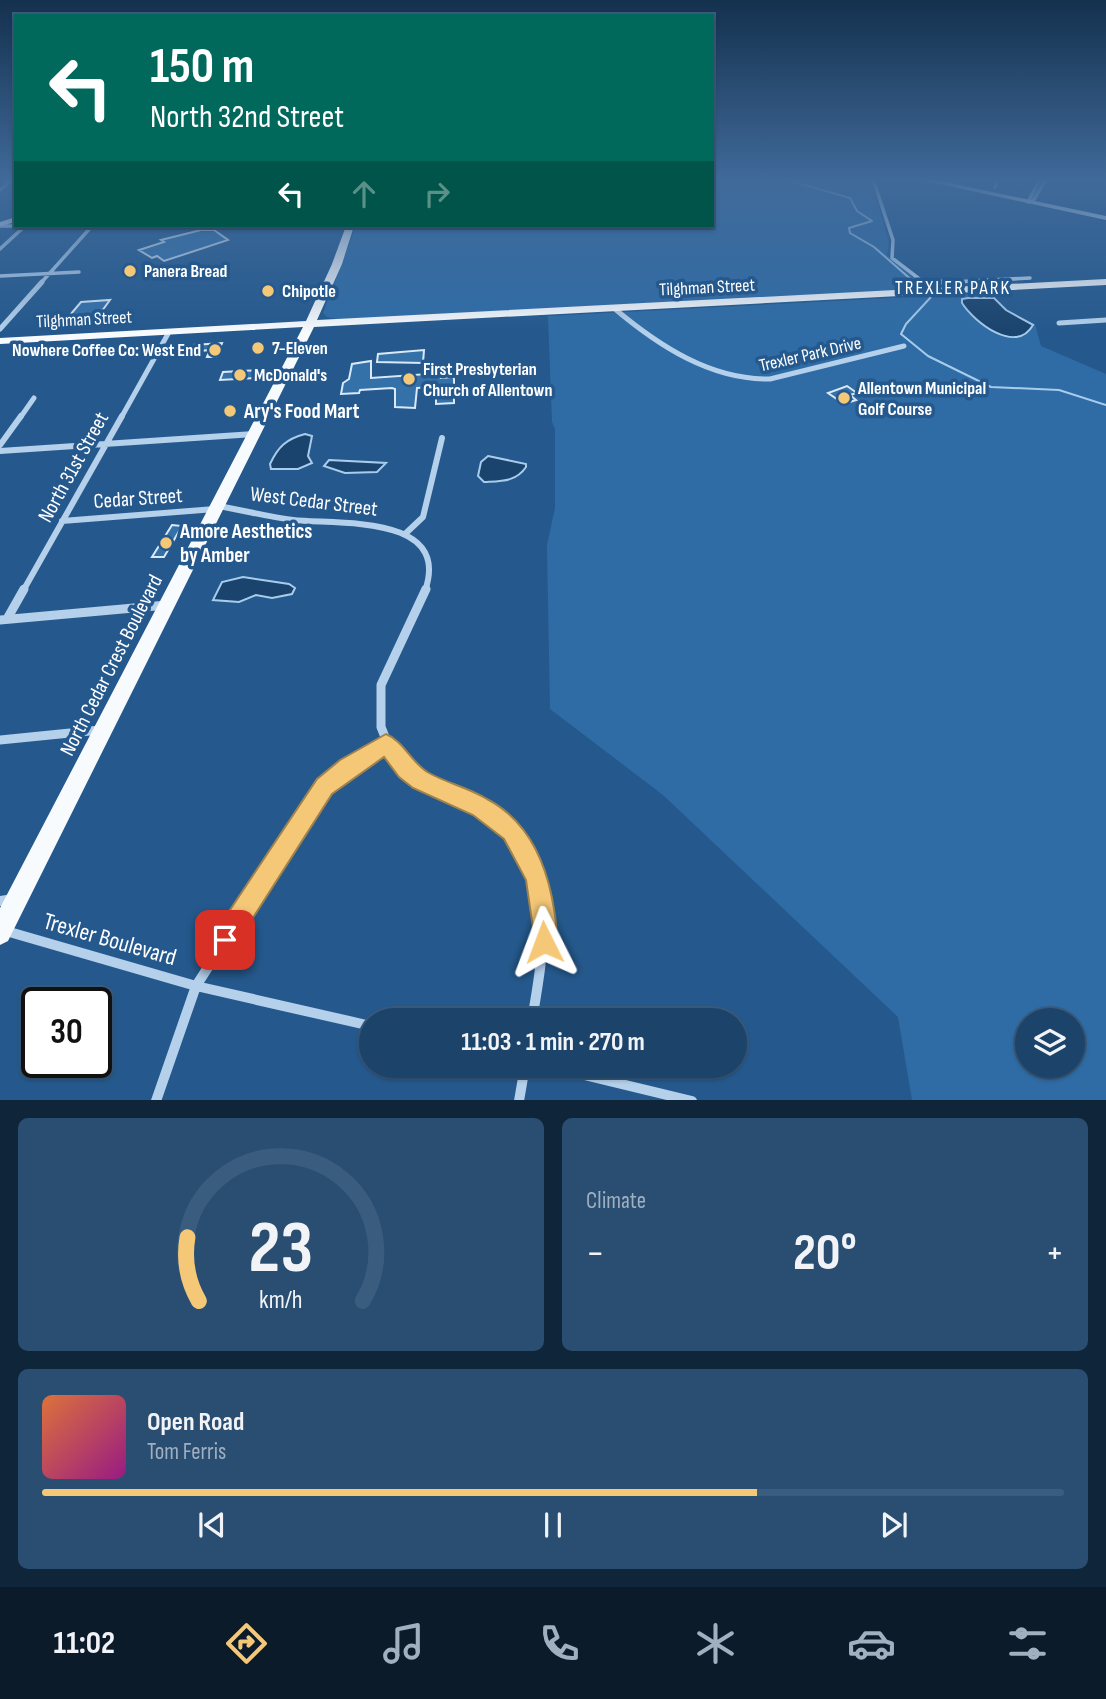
<!DOCTYPE html>
<meta charset="utf-8">
<style>
:root{--surface:#1c436a;--page:#294e72;--text:#f1f3f6;--muted:#a0b0c1;--line:#3a5c7e;--accent:#f5c878}
body{margin:0;font-family:"Sofia Sans Condensed",sans-serif;background:var(--page);color:var(--text);height:100vh;display:flex;flex-direction:column;font-size:26px;white-space:nowrap}
*{box-sizing:border-box;margin:0}
p{font-size:23px;color:var(--muted)}
.icon{flex:none;width:38px;height:38px;fill:none;stroke:currentColor;stroke-width:2;stroke-linecap:round;stroke-linejoin:round}
.map{position:relative;height:1100px;overflow:hidden}
.drawer{display:flex;flex-direction:column;gap:18px;padding:18px;background:#0f253a;flex:1}
.drawer>*{flex:none}
.banner{position:absolute;left:14px;top:14px;width:700px;height:214px;border-radius:0px;box-shadow:0 2px 5px #0004,0 0 0 2px var(--line);background:#00695c;color:#fff;overflow:hidden}
.buttons{position:absolute;left:1015px;top:1008px;display:grid;gap:14px}
.buttons a{display:grid;place-items:center;width:70px;height:70px;border-radius:50%;background:var(--surface);box-shadow:0 2px 5px #0004,0 0 0 2px var(--line);font-size:35px}
.speed{position:absolute;left:21px;top:987px;display:flex;gap:14px;font-size:35px;font-weight:700;text-align:center}
.speed>*{display:grid;place-content:center;width:91px;height:91px;border-radius:50%;background:var(--surface);box-shadow:0 2px 5px #0004,0 0 0 2px var(--line);line-height:1}
.speed .limit{border:4px solid #111;border-radius:10px;background:#fff;color:#111}
.pin{position:absolute;display:grid;place-items:center;width:60px;height:60px;color:#fff;margin:-30px;border-radius:14px;box-shadow:0 4px 10px #0006}
.me{position:absolute;width:77px;margin:-38px;rotate:357deg;stroke-linejoin:round;filter:drop-shadow(0 0 5px #0008)}
.turn{display:flex;align-items:center;gap:24px;height:147px;padding:0 21px;font-size:32px}
.turn .icon{width:91px;height:91px;stroke-width:2.5}
.turn b{display:block;font-size:49px;line-height:60px}
.lanes{display:flex;align-items:center;height:66px;padding:0 21px;background:#0003;justify-content:center;gap:35px;direction:ltr}
.lanes .off{opacity:.35}
.big{font-size:52px;font-weight:700;line-height:1.1}
.drawer .widget{flex:1;display:flex;flex-direction:column;justify-content:center;gap:10px;min-width:0;padding:0 24px;border-radius:10px;background:var(--page)}
.drawer .dial{align-items:center;gap:0}
.dial svg{height:182px;overflow:visible;fill:none;stroke:var(--line);stroke-width:7;stroke-linecap:round;text-anchor:middle}
.dial text{fill:var(--text);stroke:none}
.song{display:flex;align-items:center;gap:21px}
.cover{width:84px;height:84px;border-radius:10px;background:linear-gradient(135deg,hsl(20 70% 55%),hsl(310 70% 35%))}
.played{height:7px;border-radius:4px;background:linear-gradient(90deg,var(--accent) 70%,var(--line) 70%)}
.keys{display:flex;justify-content:space-around;direction:ltr}
.heat{display:flex;justify-content:space-between;align-items:center;font-size:38px;direction:ltr}
.drawer .tiles{flex:1;display:grid;gap:18px;grid-template-columns:1fr 1fr}
.widget:last-child{grid-column:span 2}
.trip{position:absolute;left:359px;top:1008px;width:388px;height:70px;border-radius:35px;background:var(--surface);box-shadow:0 2px 5px #0004,0 0 0 2px var(--line);font-weight:700;line-height:70px;text-align:center}
.menu{display:flex;height:112px;justify-content:space-around;align-items:center;background:#0b1b2a;color:var(--muted)}
.menu .icon{width:49px;height:49px}
.menu .selected{color:var(--accent)}
.menu b{font-size:32px;color:var(--text)}
.map>svg:first-child{display:block}
.green{fill:#2f6ca5;fill-rule:evenodd}
.water{fill:#1a436d;stroke:#a8cceb;stroke-width:2}
.lines{fill:none;stroke-linecap:round;stroke-linejoin:round}
.stream{stroke:#a8cceb;stroke-width:2}
.building{fill:#3571a9;stroke:#d9e9f8;stroke-width:2}
.street-far4{stroke:#b4d0eb;stroke-width:3.5}
.street-far3{stroke:#b4d0eb;stroke-width:5}
.street-far2{stroke:#b4d0eb;stroke-width:6}
.street-far1{stroke:#b4d0eb;stroke-width:9}
.street{stroke:#b4d0eb;stroke-width:10}
.secondary{fill:#dfecf9;fill-rule:evenodd}
.primary{fill:#f8fbfe;fill-rule:evenodd}
.route{fill:#f5c878;stroke:#9f824e;stroke-width:2}
.poi-dot{fill:#f5c878;stroke:#25598d;stroke-width:2.5}
.labels{text-anchor:middle;stroke-width:7;stroke-linejoin:round;paint-order:stroke}
.far-poi-label{font-size:18px;font-weight:bold;fill:#fff;stroke:#25598d;text-anchor:start}
.far-street-label{font-size:18px;fill:#fff;stroke:#25598d}
.far-neighbourhood-label{font-size:19px;letter-spacing:2px;fill:#fff;stroke:#25598d}
.poi-label{font-size:21px;font-weight:bold;fill:#fff;stroke:#25598d;text-anchor:start}
.street-label{font-size:21px;fill:#fff;stroke:#25598d}
.near-street-label{font-size:24px;fill:#fff;stroke:#25598d}
</style>
<div class="map">
<svg width="1106" height="1101" viewBox="0 0 1106 1101">
<rect width="100%" height="100%" fill="#25598d"/>
<path class="green" d="M712,179H870L889,242L887,255L927,289L338,319L327,317L323,313L356,226H712Z
M990,293L1008,311L1035,324L1041,346L1106,374V1100H912L898,1017L663,795L550,709L547,545L555,508V429L552,422L548,316ZM1027,1020H1073V1066H1027Z"/>
<path class="water" d="M968,298H994L1006,310L1033,325C1016,355 974,322 962,303V299Z
M305,434L312,436L308,456L312,463L298,469H271L270,464C278,447 286,439 305,434Z
M488,456L526,464V467C516,482 501,481 484,482L478,476L481,462Z
M329,460L386,463L377,472L345,473L324,466Z
M243,577L289,584L295,588L292,594L272,598L256,595L239,602L213,600L222,582Z"/>
<g class="lines">
<path class="stream" d="M784,179L850,198L857,211L872,221L849,228L850,233L874,247L931,297L906,324L901,334L928,356L991,387L1059,390L1106,405"/>
</g>
<path class="building" d="M201,230H214L228,240L164,261L157,256L152,258L139,250L164,242L161,240Z
M110,300L99,315H70L81,302Z
M222,343L216,357H207L210,350L190,352L193,345Z
M424,350L423,363L377,362L378,354Z
M371,361V378L442,373L441,378L454,377V403L436,404V391H433V387L417,388L415,408L395,407V389L392,388L360,390L359,393L341,394L343,383L349,379L352,364Z
M261,370L258,378L220,380L223,372Z
M847,386L857,393L850,395L856,400L844,404L828,393Z
M172,525L182,526L164,557H152Z"/>
<g class="lines">
<path class="street-far4" d="M873,179L893,240L892,258L922,281L934,283L1030,278
M995,187L999,179
M0,190L13,179
M1028,202L1033,201L1046,179
M1028,202L1040,179
M0,226H16
M0,249L25,226
M0,276L79,272
M40,284L92,226"/>
<path class="street-far3" d="M929,282H949
M615,309C659,346 711,380 770,379L904,346
M1059,323L1106,320
M0,329L42,282
M20,418L34,398
M121,418L169,332"/>
<path class="street-far2" d="M0,445L21,416
M0,451L254,434
M218,506C243,510 268,517 293,520C336,525 452,513 425,591
M62,521L215,509
M405,534L423,517L442,438
M23,591L122,416"/>
<path class="street-far1" d="M426,589L381,685V727L391,752L410,773L491,814
M7,619L24,589
M0,620L167,605
M0,740L100,730
M306,814C330,778 350,766 386,744"/>
<path class="street" d="M489,812C560,864 545,944 532,1020
M0,901L13,899
M6,931L196,986L371,1026
M547,1066L692,1101
M156,1101L196,986L308,812
M519,1101L525,1066"/>
<path class="secondary" d="M916,179H931L1106,216V220Z
M16,217V222L0,226V222Z"/>
<path class="primary" d="M346,226H354L342,264L317,320L1106,279V285L314,327L8,941L0,945V908L303,327L0,344V338L306,321L332,264Z"/>
</g>
<linearGradient id="sky" x2="0" y2="1"><stop stop-color="#14314e"/><stop offset="0.54" stop-color="#406a9a"/><stop offset="1" stop-color="#406a9a" stop-opacity="0"/></linearGradient>
<rect width="1106" height="333" fill="url(#sky)"/>
<path class="route" d="M386,734C404,741 411,763 429,773C447,783 469,788 487,799C525,819 544,858 552,898C555,917 560,933 552,951L544,954L535,951L531,942L533,928L526,880L504,839L473,815L413,788L399,777L384,757L332,794L233,949L225,952L216,949L212,940L216,931L317,779L340,760Z"/>
<g class="poi-dot">
<circle cx="130" cy="271" r="7"/>
<circle cx="268" cy="291" r="7"/>
<circle cx="258" cy="348" r="7"/>
<circle cx="215" cy="350" r="7"/>
<circle cx="240" cy="375" r="7"/>
<circle cx="409" cy="379" r="7"/>
<circle cx="844" cy="398" r="7"/>
<circle cx="230" cy="411" r="7"/>
<circle cx="166" cy="543" r="7"/>
</g>
<g class="labels">
<g class="far-poi-label">
<text x="144" y="277">Panera Bread</text>
<text x="282" y="297">Chipotle</text>
<text x="272" y="354">7-Eleven</text>
<text x="201" y="356" text-anchor="end">Nowhere Coffee Co: West End</text>
<text x="423" y="375">First Presbyterian<tspan x="423" dy="21">Church of Allentown</tspan></text>
<text x="254" y="381">McDonald's</text>
<text x="858" y="394">Allentown Municipal<tspan x="858" dy="21">Golf Course</tspan></text>
</g>
<g class="far-street-label">
<text transform="translate(707 287) rotate(-3)" y="6">Tilghman Street</text>
<text transform="translate(84 319) rotate(-3)" y="6">Tilghman Street</text>
<text transform="translate(810 354) rotate(-13)" y="6">Trexler Park Drive</text>
</g>
<g class="far-neighbourhood-label">
<text x="953" y="294">TREXLER PARK</text>
</g>
<g class="poi-label">
<text x="244" y="418">Ary's Food Mart</text>
<text x="180" y="538">Amore Aesthetics<tspan x="180" dy="24">by Amber</tspan></text>
</g>
<g class="street-label">
<text transform="translate(73 467) rotate(-61)" y="7">North 31st Street</text>
<text transform="translate(138 498) rotate(-4)" y="7">Cedar Street</text>
<text transform="translate(314 501) rotate(7)" y="7">West Cedar Street</text>
<text transform="translate(111 665) rotate(-63)" y="7">North Cedar Crest Boulevard</text>
</g>
<g class="near-street-label">
<text transform="translate(110 939) rotate(16)" y="8">Trexler Boulevard</text>
</g>
</g>
</svg>
<div class="buttons">
<a><svg class="icon" aria-label="layers" viewBox="0 0 24 24"><path d="M12 4l9 5-9 5-9-5zM3 14l9 5 9-5"/></svg></a>
</div>
<div class="speed"><div class="limit">30</div></div>
<div class="pin" style="left:225px;top:940px;background:#d93025"><svg class="icon" aria-label="arrive" viewBox="0 0 24 24"><path d="M6 21V4h12l-3 4 3 4H6"/></svg></div>
<svg class="me" style="left:544px;top:942px" viewBox="-20 -20 40 40"><path d="M0-17L14 15 0 8-14 15z" fill="#f5c878" stroke="#fff" stroke-width="4"/></svg>
<div class="trip">11:03 · 1 min · 270 m</div>
<div class="banner">
<div class="turn"><svg class="icon" aria-label="left" viewBox="0 0 24 24"><path d="M17 20v-9H6M10 6l-5 5 5 5"/></svg><div><b>150 m</b>North 32nd Street</div></div>
<div class="lanes"><svg class="icon" aria-label="left" viewBox="0 0 24 24"><path d="M17 20v-9H6M10 6l-5 5 5 5"/></svg><svg class="icon off" aria-label="ahead" viewBox="0 0 24 24"><path d="M12 20V5M6 11l6-6 6 6"/></svg><svg class="icon off" aria-label="right" viewBox="0 0 24 24"><path d="M7 20v-9h11M14 6l5 5-5 5"/></svg></div>
</div>
</div>
<section class="drawer">
<div class="tiles">
<div class="widget dial"><svg viewBox="0 0 100 80">
<path d="M14 69A42 42 0 1 1 86 69"/>
<path d="M14 69A42 42 0 0 1 9 41" stroke="#f5c878"/>
<text x="50" y="56" font-size="32" font-weight="700">23</text>
<text x="50" y="72" font-size="11">km/h</text>
</svg></div>
<div class="widget"><p>Climate</p>
<div class="heat"><a>−</a><b class="big">20°</b><a>+</a></div>
</div>
<div class="widget">
<div class="song"><i class="cover"></i><div><b>Open Road</b><p>Tom Ferris</p></div></div>
<div class="played"></div>
<div class="keys"><svg class="icon" aria-label="previous" viewBox="0 0 24 24"><path d="M18 5L8 12l10 7zM5 5v14"/></svg><svg class="icon" aria-label="pause" viewBox="0 0 24 24"><path d="M8 5v14M16 5v14"/></svg><svg class="icon" aria-label="next" viewBox="0 0 24 24"><path d="M6 5l10 7-10 7zM19 5v14"/></svg></div>
</div>
</div>
</section>
<nav class="menu">
<b>11:02</b>
<svg class="icon selected" aria-label="directions" viewBox="0 0 24 24"><path d="M12 3l9 9-9 9-9-9zM9 14v-3h6M13 9l2 2-2 2"/></svg>
<svg class="icon" aria-label="music" viewBox="0 0 24 24"><path d="M9 18V5l10-2v13"/><circle cx="6" cy="18" r="3"/><circle cx="16" cy="16" r="3"/></svg>
<svg class="icon" aria-label="phone" viewBox="0 0 24 24"><path d="M5 4h4l2 5-3 2q2 4 5 5l2-3 5 2v4C11 20 4 13 5 4z"/></svg>
<svg class="icon" aria-label="climate" viewBox="0 0 24 24"><path d="M12 3v18M4 7l16 10M4 17L20 7"/></svg>
<svg class="icon" aria-label="car" viewBox="0 0 24 24"><path d="M5 17H2v-5l4-1 3-4h7l3 4 3 1v5h-3M9 17h6M6 11h13"/><circle cx="7" cy="17" r="2"/><circle cx="17" cy="17" r="2"/></svg>
<svg class="icon" aria-label="filters" viewBox="0 0 24 24"><path d="M4 7h16M4 17h16"/><circle cx="9" cy="7" r="2"/><circle cx="15" cy="17" r="2"/></svg>
</nav>
